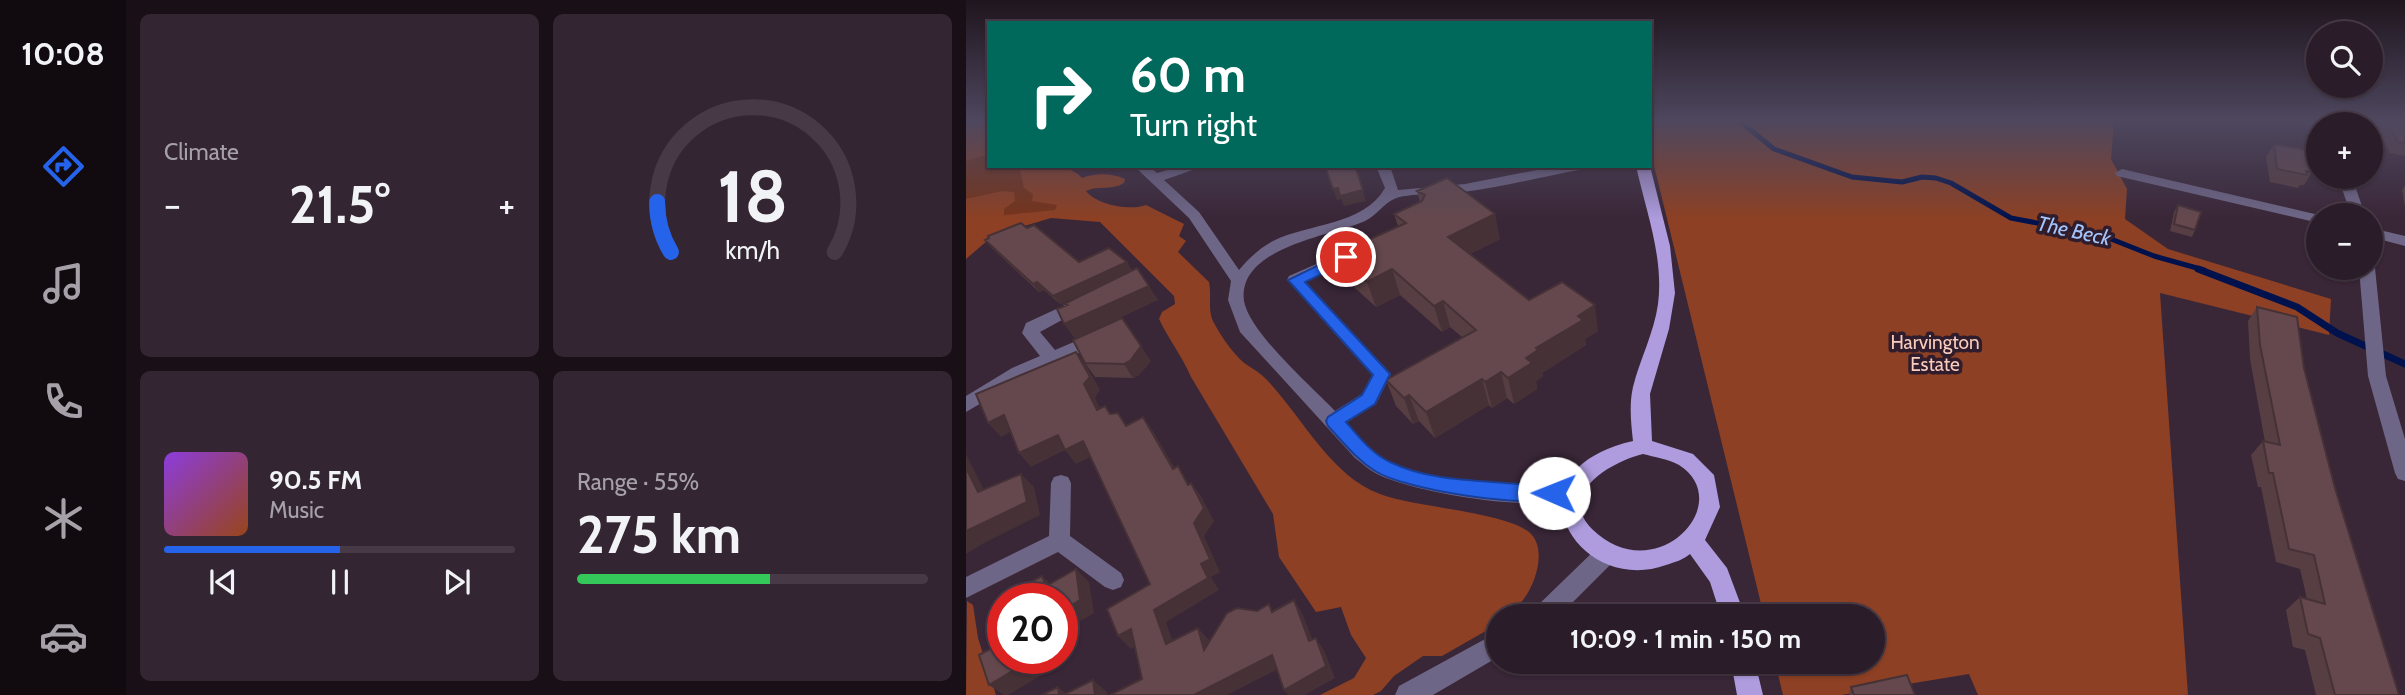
<!DOCTYPE html>
<meta charset="utf-8">
<style>
:root{--surface:#2b1c29;--page:#332531;--text:#f1f3f6;--muted:#a6a1a8;--line:#473a46;--accent:#2563eb}
body{margin:0;font-family:Cabin,sans-serif;background:var(--page);color:var(--text);height:100vh;display:flex;flex-direction:column;font-size:26px;white-space:nowrap}
*{box-sizing:border-box;margin:0}
p{font-size:23px;color:var(--muted)}
.icon{flex:none;width:38px;height:38px;fill:none;stroke:currentColor;stroke-width:2;stroke-linecap:round;stroke-linejoin:round}
.map{position:relative;flex:1;overflow:hidden}
.sheet{display:flex;flex-direction:column;gap:14px;padding:14px;background:#180f17;width:840px}
.sheet>*{flex:none}
.guide{position:absolute;left:21px;top:21px;width:665px;height:147px;border-radius:0px;box-shadow:0 2px 5px #0004,0 0 0 2px var(--line);background:#00695c;color:#fff;overflow:hidden}
.controls{position:absolute;left:1340px;top:21px;display:grid;gap:14px}
.controls a{display:grid;place-items:center;width:77px;height:77px;border-radius:50%;background:var(--surface);box-shadow:0 2px 5px #0004,0 0 0 2px var(--line);font-size:35px}
.speed{position:absolute;left:21px;top:583px;display:flex;gap:14px;font-size:35px;font-weight:700;text-align:center}
.speed>*{display:grid;place-content:center;width:91px;height:91px;border-radius:50%;background:var(--surface);box-shadow:0 2px 5px #0004,0 0 0 2px var(--line);line-height:1}
.speed .limit{border:10px solid #d22;background:#fff;color:#111}
.pin{position:absolute;display:grid;place-items:center;width:60px;height:60px;color:#fff;margin:-30px;border:4px solid #fff;border-radius:50%;box-shadow:0 2px 7px #0007}
.me{position:absolute;width:77px;margin:-38px;rotate:271deg;stroke-linejoin:round;filter:drop-shadow(0 0 5px #0008)}
.turn{display:flex;align-items:center;gap:24px;height:147px;padding:0 28px;font-size:32px}
.turn .icon{width:91px;height:91px;stroke-width:2.5}
.turn b{display:block;font-size:49px;line-height:60px}
.big{font-size:52px;font-weight:700;line-height:1.1}
.sheet .widget{flex:1;display:flex;flex-direction:column;justify-content:center;gap:10px;min-width:0;padding:0 24px;border-radius:10px;background:var(--page)}
.sheet .dial{align-items:center;gap:0}
.dial svg{height:182px;overflow:visible;fill:none;stroke:var(--line);stroke-width:7;stroke-linecap:round;text-anchor:middle}
.dial text{fill:var(--text);stroke:none}
.song{display:flex;align-items:center;gap:21px}
.cover{width:84px;height:84px;border-radius:10px;background:linear-gradient(135deg,hsl(270 70% 55%),hsl(20 70% 35%))}
.played{height:7px;border-radius:4px;background:linear-gradient(90deg,var(--accent) 50%,var(--line) 50%)}
.keys{display:flex;justify-content:space-around;direction:ltr}
.heat{display:flex;justify-content:space-between;align-items:center;font-size:38px;direction:ltr}
.charge{height:10px;border-radius:5px;background:linear-gradient(90deg,#34c759 55%,var(--line) 0)}
.sheet .tiles{flex:1;display:grid;gap:14px;grid-template-columns:repeat(2,1fr)}
.trip{position:absolute;left:520px;top:604px;width:399px;height:70px;border-radius:35px;background:var(--surface);box-shadow:0 2px 5px #0004,0 0 0 2px var(--line);font-weight:700;line-height:70px;text-align:center}
main{display:flex;flex:1;min-height:0}
.dock{display:flex;flex-direction:column;width:126px;justify-content:space-around;align-items:center;background:#110b10;color:var(--muted)}
.dock .icon{width:49px;height:49px}
.dock .current{color:var(--accent)}
.dock b{font-size:32px;color:var(--text)}
.map>svg:first-child{display:block}
.green{fill:#763319}
.forest{fill:#8d4023}
.lines{fill:none;stroke-linecap:round;stroke-linejoin:round}
.stream-far1{stroke:#00124d;stroke-width:5}
.stream{stroke:#00124d;stroke-width:7}
.minor{fill:#6e6686;fill-rule:evenodd}
.major{fill:#ae9cdf;fill-rule:evenodd}
.wall{fill:#563e42}
.shaded-wall{fill:#463236}
.building{fill:#64484d;stroke:#463236;stroke-width:2}
.route{fill:#2563eb;stroke:#184099;stroke-width:2}
.labels{text-anchor:middle;stroke-width:7;stroke-linejoin:round;paint-order:stroke}
.park-label{font-size:19px;fill:#faccbc;stroke:#2f1c2c}
.water-label{font-size:21px;font-style:italic;fill:#a4c4fc;stroke:#2f1c2c}
</style>
<main>
<nav class="dock">
<b>10:08</b>
<svg class="icon current" aria-label="directions" viewBox="0 0 24 24"><path d="M12 3l9 9-9 9-9-9zM9 14v-3h6M13 9l2 2-2 2"/></svg>
<svg class="icon" aria-label="music" viewBox="0 0 24 24"><path d="M9 18V5l10-2v13"/><circle cx="6" cy="18" r="3"/><circle cx="16" cy="16" r="3"/></svg>
<svg class="icon" aria-label="phone" viewBox="0 0 24 24"><path d="M5 4h4l2 5-3 2q2 4 5 5l2-3 5 2v4C11 20 4 13 5 4z"/></svg>
<svg class="icon" aria-label="climate" viewBox="0 0 24 24"><path d="M12 3v18M4 7l16 10M4 17L20 7"/></svg>
<svg class="icon" aria-label="car" viewBox="0 0 24 24"><path d="M5 17H2v-5l4-1 3-4h7l3 4 3 1v5h-3M9 17h6M6 11h13"/><circle cx="7" cy="17" r="2"/><circle cx="17" cy="17" r="2"/></svg>
</nav>
<section class="sheet">
<div class="tiles">
<div class="widget"><p>Climate</p>
<div class="heat"><a>−</a><b class="big">21.5°</b><a>+</a></div>
</div>
<div class="widget dial"><svg viewBox="0 0 100 80">
<path d="M14 69A42 42 0 1 1 86 69"/>
<path d="M14 69A42 42 0 0 1 8 47" stroke="#2563eb"/>
<text x="50" y="56" font-size="32" font-weight="700">18</text>
<text x="50" y="72" font-size="11">km/h</text>
</svg></div>
<div class="widget">
<div class="song"><i class="cover"></i><div><b>90.5 FM</b><p>Music</p></div></div>
<div class="played"></div>
<div class="keys"><svg class="icon" aria-label="previous" viewBox="0 0 24 24"><path d="M18 5L8 12l10 7zM5 5v14"/></svg><svg class="icon" aria-label="pause" viewBox="0 0 24 24"><path d="M8 5v14M16 5v14"/></svg><svg class="icon" aria-label="next" viewBox="0 0 24 24"><path d="M6 5l10 7-10 7zM19 5v14"/></svg></div>
</div>
<div class="widget"><p>Range · 55%</p><b class="big">275 km</b><div class="charge"></div></div>
</div>
</section>
<div class="map">
<svg width="1439" height="695" viewBox="0 0 1439 695">
<rect width="100%" height="100%" fill="#392637"/>
<path class="green" d="M0,146H23V166H67L108,204L90,215L29,220L0,207Z"/>
<path class="forest" d="M0,122H23V154L0,161Z
M684,122H1148L1145,159L1161,189L1159,219L1202,249L1365,299L1363,335L1194,293L1222,695H1012L1003,674L875,695H817L809,662H906V616H798L684,149Z
M53,166C75,166 100,161 116,178C130,173 145,173 159,179L158,183C145,191 132,185 120,191C131,205 164,211 180,205L218,224L213,236L220,241L212,252L243,282C246,296 241,310 248,323C255,336 266,352 277,362C285,368 295,373 302,381C337,418 364,475 414,494C451,508 535,511 563,532C588,552 560,616 532,616V622L525,628L476,656H457L428,676L415,691L407,695H354L388,678L400,658L385,635L375,607L350,612L313,557L307,514L225,377C216,356 203,340 193,319L196,312L209,304L208,296L134,222L85,218L28,235L0,259V199L36,191L48,192L49,201L38,209V215L89,210L91,205L66,201L67,194L58,188Z
M1,601L7,605L12,638L30,695H0Z"/>
<g class="lines">
<path class="stream-far1" d="M775,122L808,149L886,177L936,182L956,177L970,178L985,183L1045,218L1135,235L1188,256L1238,270"/>
<path class="stream" d="M1232,269L1331,307L1371,333L1439,364"/>
<path class="minor" d="M1355,122H1367V124H1355Z
M168,166H183L191,173L215,166H238L198,180L233,212L273,270C283,258 294,248 307,241C343,223 397,226 419,188L410,166H424L432,190L499,184L591,166H620L613,170C575,177 536,187 497,192C482,194 440,193 428,199C418,203 410,216 399,221C366,236 271,247 278,301C283,332 346,387 369,411L396,394L406,375L321,280L323,276L387,248H397L400,251L397,254L339,281L425,374L410,404L380,423C394,437 407,454 425,462C479,488 549,485 607,483L614,486L617,492L614,498C572,513 452,494 411,474C403,470 396,463 389,458L274,332L262,300L265,281L223,218Z
M1156,169L1353,215H1355H1353V223L1151,176L1149,173Z
M1372,177H1386L1399,215H1385Z
M1405,228L1439,236V246L1405,237Z
M1405,264L1409,268L1420,376L1439,439V481L1432,479L1429,473L1402,376L1393,268H1405Z
M112,299L120,304L118,308L74,332L89,350L131,332L137,334L140,338L137,342L58,378L0,412V396L46,368L74,356L56,333L60,323Z
M95,475L102,477L105,483L104,536L155,573L158,580L155,587L147,590L139,587L92,552L0,598V577L83,536L85,483L88,477Z
M640,544L648,547L651,554L648,561L593,616H565L569,608L632,547Z
M532,632V657L467,695H429L433,686Z"/>
<path class="major" d="M670,166H684L704,246L709,293L703,329L684,394L686,441L727,454L748,475L754,507L739,540L761,568L779,616H755L744,582L724,554C717,560 709,562 700,565C612,597 535,471 667,441C665,423 663,404 667,387C674,359 688,333 692,304C698,258 680,211 670,166ZM677,454C688,457 703,459 713,465C772,503 689,591 626,529C590,493 647,461 677,454Z
M765,662H789L797,695H771Z"/>
</g>
<path class="wall" d="M1408,122H1439V156L1424,153Z
M1308,144L1346,172L1338,185H1334L1332,188L1304,182L1300,157Z
M1439,185V207L1436,190Z
M451,191L534,239L504,254L563,300L632,331L619,339L620,345L576,373L577,376L570,381L571,389L548,404L541,398L526,408L523,405L469,438L453,421L447,424L430,406L420,380L496,337L484,327L476,332L434,295L410,307L380,280L371,254L432,226L428,214L454,202Z
M1212,205L1229,230L1226,237L1204,231L1208,212Z
M61,228L113,262L166,270L192,300L100,306L163,272L94,304L78,290L73,292L26,248L19,240Z
M1291,307L1338,368L1369,488L1433,695H1350L1339,650L1327,647L1320,610L1334,597L1341,599L1334,569L1310,562L1295,487H1292L1285,455L1297,441L1299,442L1284,359L1282,321Z
M185,361L173,375L167,378L129,377L119,363Z
M885,687L949,695H883Z"/>
<path class="shaded-wall" d="M389,166L400,201L378,206L375,199L371,200L367,189Z
M529,214L534,239L488,262L482,237Z
M161,262L166,270L94,304L87,296Z
M426,269L434,295L410,307L401,282Z
M71,282L78,290L73,292L67,284Z
M183,286L192,300L109,339L98,324Z
M477,301L484,327L476,332L468,306Z
M629,305L632,331L619,339L620,345L576,373L577,376L570,381L571,389L548,404L542,378L570,348L612,316Z
M175,346L185,361L173,375L167,378L158,364Z
M110,352L120,365L134,390L129,398L141,423L131,410L118,384Z
M535,372L541,398L526,408L519,382Z
M516,379L523,405L469,438L460,412Z
M443,395L453,421L447,424L438,398Z
M38,415L50,429L35,437L22,423Z
M177,417L187,431L217,482L207,469Z
M92,435L117,441L128,455L110,464L99,450L65,467L53,453Z
M0,454L26,506L12,492L0,468Z
M55,474L68,487L74,515L18,543L0,554V531Z
M225,483L235,496L248,521L238,536L254,572L245,577L253,590L200,622L212,656L200,644L188,610L235,564L228,523Z
M110,569L123,582L128,613L100,629L104,639L96,644V611Z
M76,576L90,589L80,586Z
M328,600L336,613L352,653L343,641Z
M232,628L243,640L249,662L238,650Z
M165,629L178,641L165,649L152,636Z
M350,638L358,650L369,678L339,695H322L318,690Z
M306,655L316,667L261,695H228Z
M62,658H74L79,673L42,695H38L23,685Z
M127,680L141,692V695H129Z
M92,687L102,695H93Z"/>
<path class="building" d="M1422,122H1439V143L1432,142Z
M1308,144L1341,150L1346,172L1340,171L1341,175L1311,169Z
M359,166H389L397,190L374,196L372,188L367,189Z
M481,178L529,214L482,237L563,300L596,282L629,305L612,316L617,320L570,348L572,350L560,358L566,363L542,378L535,372L519,382L516,379L460,412L443,395L438,398L420,380L510,330L477,301L468,306L426,269L401,282L371,254L440,223L428,214L456,201L459,195L451,191Z
M1212,205L1235,212L1229,230L1208,224Z
M55,223L61,228L68,225L113,262L143,248L161,262L87,296L71,282L67,284L19,240L23,238L22,236Z
M171,268L183,286L98,324L91,309L101,305L98,304Z
M1291,307L1331,317L1338,368L1369,488L1433,695H1369L1354,638L1342,634L1334,597L1359,604L1348,555L1323,549L1307,473H1303L1297,441L1314,445L1294,345Z
M156,318L175,346L164,361L158,364L119,363L107,340Z
M110,352L124,377L118,384L131,410L139,406L144,414L152,413L160,426L177,417L207,469L212,466L222,485L225,483L238,508L228,523L244,559L235,564L242,578L188,610L200,644L232,628L238,650L261,613L271,608L291,611L303,604L306,612L328,600L343,641L350,638L360,666L318,690L306,655L228,695H144L176,679L165,629L152,636L141,609L184,584L117,441L99,450L92,435L53,453L38,415L22,423L10,394Z
M0,468L12,492L55,474L61,502L0,531Z
M110,569L114,600L96,611V598H47L46,592L76,576L80,586Z
M37,642V658H62L63,661L23,685L13,655Z
M941,675L949,695H888L885,687Z
M127,680L129,695H97Z
M92,687L93,695H76Z"/>
<linearGradient id="sky" x2="0" y2="1"><stop stop-color="#1f151e"/><stop offset="0.55" stop-color="#4e475e"/><stop offset="1" stop-color="#4e475e" stop-opacity="0"/></linearGradient>
<rect width="1439" height="220" fill="url(#sky)"/>
<path class="route" d="M380,252L387,257L385,260L339,282L424,374L409,404L380,422C393,437 406,454 424,462C463,481 510,480 552,484C566,486 582,483 595,487L597,493L595,498C562,509 439,490 409,471C390,459 377,442 362,426L360,421L362,417L396,395L407,375L322,280Z"/>
<g class="labels">
<g class="park-label">
<text x="969" y="349">Harvington<tspan x="969" dy="22">Estate</tspan></text>
</g>
<g class="water-label">
<text transform="translate(1108 231) rotate(12)" y="7">The Beck</text>
</g>
</g>
</svg>
<div class="controls">
<a><svg class="icon" aria-label="search" viewBox="0 0 24 24"><circle cx="10" cy="10" r="6"/><path d="M15 15l6 6"/></svg></a>
<a>+</a>
<a>−</a>
</div>
<div class="speed"><div class="limit">20</div></div>
<div class="pin" style="left:380px;top:257px;background:#d93025"><svg class="icon" aria-label="arrive" viewBox="0 0 24 24"><path d="M6 21V4h12l-3 4 3 4H6"/></svg></div>
<svg class="me" style="left:588px;top:493px" viewBox="-20 -20 40 40"><circle r="19" fill="#fff"/><path d="M0-13L10 11 0 6-10 11z" fill="#2563eb"/></svg>
<div class="trip">10:09 · 1 min · 150 m</div>
<div class="guide">
<div class="turn"><svg class="icon" aria-label="right" viewBox="0 0 24 24"><path d="M7 20v-9h11M14 6l5 5-5 5"/></svg><div><b>60 m</b>Turn right</div></div>
</div>
</div>
</main>
